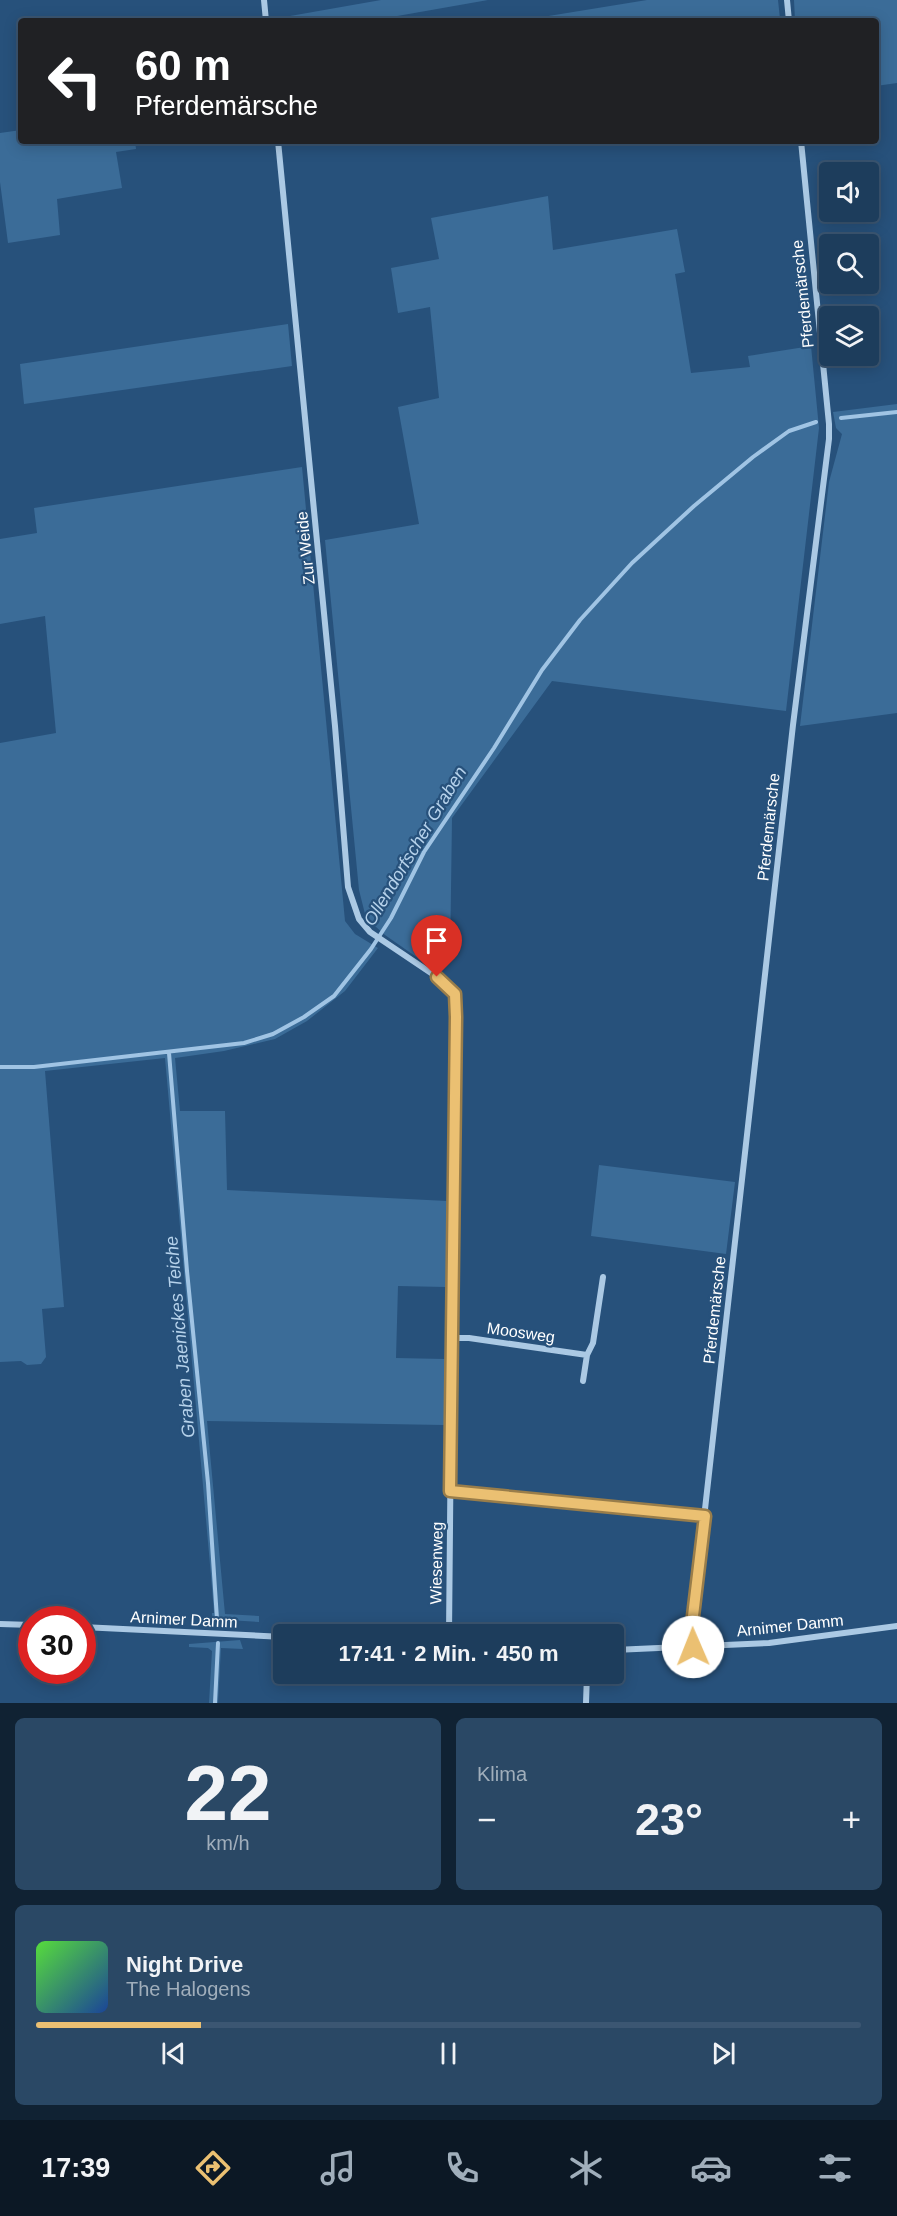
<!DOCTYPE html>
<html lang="de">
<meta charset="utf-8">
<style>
:root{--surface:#1d3d5c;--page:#2a4865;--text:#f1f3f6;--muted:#a0aebb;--line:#3b5672;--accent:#ebc072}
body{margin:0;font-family:Arial,sans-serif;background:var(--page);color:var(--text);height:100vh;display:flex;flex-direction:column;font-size:22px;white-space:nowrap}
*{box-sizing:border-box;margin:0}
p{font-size:20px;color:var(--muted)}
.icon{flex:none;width:33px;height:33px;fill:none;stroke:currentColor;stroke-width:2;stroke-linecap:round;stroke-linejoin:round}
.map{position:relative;height:1703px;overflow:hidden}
.details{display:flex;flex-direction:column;gap:15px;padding:15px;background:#102233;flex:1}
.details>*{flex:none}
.top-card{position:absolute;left:18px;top:18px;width:861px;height:126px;border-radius:6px;box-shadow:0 3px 15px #0003,0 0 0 2px var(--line);background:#202124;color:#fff;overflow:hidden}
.controls{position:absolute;left:819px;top:162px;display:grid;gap:12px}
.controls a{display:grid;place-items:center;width:60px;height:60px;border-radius:6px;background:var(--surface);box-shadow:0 3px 15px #0003,0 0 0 2px var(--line);font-size:30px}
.speed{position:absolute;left:18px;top:1606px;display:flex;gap:12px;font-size:30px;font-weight:700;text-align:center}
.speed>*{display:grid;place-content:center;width:78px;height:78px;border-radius:50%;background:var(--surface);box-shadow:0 3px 15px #0003,0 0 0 2px var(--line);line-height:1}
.speed .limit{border:9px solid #d22;background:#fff;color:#111}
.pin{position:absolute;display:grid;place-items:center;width:51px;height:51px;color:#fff;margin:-62px -26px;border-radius:50% 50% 50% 0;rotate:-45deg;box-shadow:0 0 6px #0007}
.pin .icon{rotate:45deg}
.me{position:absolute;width:66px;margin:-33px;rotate:359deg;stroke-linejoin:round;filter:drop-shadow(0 0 4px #0008)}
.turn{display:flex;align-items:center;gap:21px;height:126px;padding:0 18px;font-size:27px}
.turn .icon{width:78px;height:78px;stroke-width:2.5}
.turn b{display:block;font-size:42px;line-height:51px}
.big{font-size:45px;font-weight:700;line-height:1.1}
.details .tile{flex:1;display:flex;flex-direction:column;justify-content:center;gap:9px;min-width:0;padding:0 21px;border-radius:9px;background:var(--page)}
.details .dial{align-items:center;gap:0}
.dial b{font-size:78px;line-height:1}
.song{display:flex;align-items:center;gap:18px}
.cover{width:72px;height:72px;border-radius:9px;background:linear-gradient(135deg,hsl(110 70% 55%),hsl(220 70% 35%))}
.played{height:6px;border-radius:3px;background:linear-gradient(90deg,var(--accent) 20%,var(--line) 20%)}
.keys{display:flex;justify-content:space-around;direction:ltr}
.heat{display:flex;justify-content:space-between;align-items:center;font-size:33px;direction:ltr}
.details .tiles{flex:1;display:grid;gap:15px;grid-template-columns:1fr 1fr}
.tile:last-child{grid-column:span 2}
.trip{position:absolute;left:273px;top:1624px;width:351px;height:60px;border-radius:6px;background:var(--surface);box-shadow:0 3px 15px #0003,0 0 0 2px var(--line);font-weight:700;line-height:60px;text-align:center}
.tab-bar{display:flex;height:96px;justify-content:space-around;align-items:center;background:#0c1825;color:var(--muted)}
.tab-bar .icon{width:42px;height:42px}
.tab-bar .active{color:var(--accent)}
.tab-bar b{font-size:27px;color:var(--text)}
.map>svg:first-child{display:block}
.green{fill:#3b6c98}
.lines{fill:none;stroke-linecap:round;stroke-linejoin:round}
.stream{stroke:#a0c4e4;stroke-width:4}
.minor{stroke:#abc9e4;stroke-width:6}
.route-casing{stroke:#997d4a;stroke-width:15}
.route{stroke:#ebc072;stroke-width:10}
.labels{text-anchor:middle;stroke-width:4.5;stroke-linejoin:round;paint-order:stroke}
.street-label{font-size:16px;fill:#fff;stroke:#27517b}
.water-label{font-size:18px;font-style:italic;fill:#b6d2eb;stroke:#27517b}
</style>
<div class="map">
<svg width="897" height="1703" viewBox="0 0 897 1703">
<rect width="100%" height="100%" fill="#27517b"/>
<path class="green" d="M381,0H488L369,21H273V19Z
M647,0H778L780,19L765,21H530V19Z
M794,0H897V83L876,86V21H795Z
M21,130V141H135L136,149L116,152L122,188L57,199L60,235L8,243L0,182V133Z
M548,196L553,250L677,229L685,272L675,274L691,373L750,367L748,356L811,346L819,428L786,711L552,681L452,818L450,960L441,971L435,970L385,935L366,918L359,890L325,540L419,524L398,407L439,398L430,307L398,313L391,268L439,259L431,218Z
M288,324L292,366L24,404L20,364Z
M897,404V713L800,726L829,482L842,434L836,428L833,412Z
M302,467L345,921L355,934L378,948L345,991L307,1021L275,1039L224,1051L175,1058L180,1111H225L227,1190L447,1201L446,1287L398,1286L396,1358L445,1359L444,1425L207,1421L225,1614L259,1616V1622L212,1619V1613H214L211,1576L165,1058L45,1071L64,1307L42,1309L46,1357L41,1364L27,1365L21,1361L0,1362V743L56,733L45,616L0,624V539L37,533L34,508Z
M599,1165L735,1182L726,1254L591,1236Z
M240,1640L243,1649L221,1648L218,1703H209L212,1651L208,1648L189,1647V1644Z"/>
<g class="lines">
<path class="stream" d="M841,418L897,412
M169,1053L187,1271L208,1483L217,1619
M0,1067H34L244,1043L273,1034L304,1017L334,996L371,949L391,918L424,852L494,748L542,670L580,620L632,563L694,506L753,457L789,431L816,422
M215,1703L218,1643"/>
<path class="minor" d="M264,0L266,21
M787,0L789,21
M278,141L335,726L348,887L359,919L370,932L437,977L455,994L449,1635
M451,1338H469L587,1355
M583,1381L587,1355L593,1343L603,1277
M450,1491L705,1516
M0,1624L32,1625
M82,1627L284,1637
M693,1647V1616L793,725L829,439V424L801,141
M614,1650L769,1643L897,1626
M586,1703L587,1674"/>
</g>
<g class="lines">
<defs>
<path id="route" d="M437,977L455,994L456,1017L450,1491L705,1516L693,1616V1647"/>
</defs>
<use href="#route" class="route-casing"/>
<use href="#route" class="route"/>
</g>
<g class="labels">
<g class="street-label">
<text transform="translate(802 294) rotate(-96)" y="6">Pferdemärsche</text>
<text transform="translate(305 548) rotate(-96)" y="6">Zur Weide</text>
<text transform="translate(768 827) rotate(-84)" y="6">Pferdemärsche</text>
<text transform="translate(714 1310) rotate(-84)" y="6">Pferdemärsche</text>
<text transform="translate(521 1332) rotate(8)" y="6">Moosweg</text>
<text transform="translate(436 1563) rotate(-89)" y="6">Wiesenweg</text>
<text transform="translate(184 1619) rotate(3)" y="6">Arnimer Damm</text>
<text transform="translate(790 1625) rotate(-6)" y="6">Arnimer Damm</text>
</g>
<g class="water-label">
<text transform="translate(415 846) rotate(-59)" y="6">Ollendorfscher Graben</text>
<text transform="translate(180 1337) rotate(-95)" y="6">Graben Jaenickes Teiche</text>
</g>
</g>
</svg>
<div class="controls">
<a><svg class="icon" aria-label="sound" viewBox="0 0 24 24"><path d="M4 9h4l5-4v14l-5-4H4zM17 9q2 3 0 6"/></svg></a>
<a><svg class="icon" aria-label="search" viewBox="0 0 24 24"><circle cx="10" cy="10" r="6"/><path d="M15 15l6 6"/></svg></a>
<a><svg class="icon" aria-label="layers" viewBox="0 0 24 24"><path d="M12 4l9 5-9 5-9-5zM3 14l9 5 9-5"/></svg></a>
</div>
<div class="speed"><div class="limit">30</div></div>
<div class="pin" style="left:437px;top:977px;background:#d93025"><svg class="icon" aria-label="arrive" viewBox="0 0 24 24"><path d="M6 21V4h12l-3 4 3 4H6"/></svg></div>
<svg class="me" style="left:693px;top:1647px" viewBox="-20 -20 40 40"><circle r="19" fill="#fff"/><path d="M0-13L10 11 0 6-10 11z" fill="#ebc072"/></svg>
<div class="trip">17:41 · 2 Min. · 450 m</div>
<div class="top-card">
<div class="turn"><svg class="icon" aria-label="left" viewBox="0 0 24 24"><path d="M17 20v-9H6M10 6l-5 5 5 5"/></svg><div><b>60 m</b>Pferdemärsche</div></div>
</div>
</div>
<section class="details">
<div class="tiles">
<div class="tile dial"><b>22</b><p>km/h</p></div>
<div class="tile"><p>Klima</p>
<div class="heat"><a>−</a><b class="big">23°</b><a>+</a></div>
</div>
<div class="tile">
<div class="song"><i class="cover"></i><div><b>Night Drive</b><p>The Halogens</p></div></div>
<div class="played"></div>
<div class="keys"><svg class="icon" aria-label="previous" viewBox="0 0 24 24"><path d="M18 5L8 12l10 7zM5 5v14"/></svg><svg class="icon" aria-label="pause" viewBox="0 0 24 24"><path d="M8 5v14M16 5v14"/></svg><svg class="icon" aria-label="next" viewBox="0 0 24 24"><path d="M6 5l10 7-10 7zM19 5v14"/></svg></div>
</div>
</div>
</section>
<nav class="tab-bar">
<b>17:39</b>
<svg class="icon active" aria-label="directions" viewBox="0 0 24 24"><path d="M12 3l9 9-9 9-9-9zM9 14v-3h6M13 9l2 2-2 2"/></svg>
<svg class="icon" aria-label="music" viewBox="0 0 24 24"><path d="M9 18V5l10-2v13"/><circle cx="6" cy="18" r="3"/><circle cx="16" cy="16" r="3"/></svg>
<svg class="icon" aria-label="phone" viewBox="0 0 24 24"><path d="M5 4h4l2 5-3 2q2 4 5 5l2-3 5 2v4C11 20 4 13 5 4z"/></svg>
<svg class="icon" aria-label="climate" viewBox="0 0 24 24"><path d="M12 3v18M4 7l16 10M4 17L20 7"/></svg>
<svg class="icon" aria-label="car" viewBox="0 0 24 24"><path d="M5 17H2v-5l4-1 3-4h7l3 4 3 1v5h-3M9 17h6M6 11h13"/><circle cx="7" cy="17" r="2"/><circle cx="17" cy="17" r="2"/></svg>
<svg class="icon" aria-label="filters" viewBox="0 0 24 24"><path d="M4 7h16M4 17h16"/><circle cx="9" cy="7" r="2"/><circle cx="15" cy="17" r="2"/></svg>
</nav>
